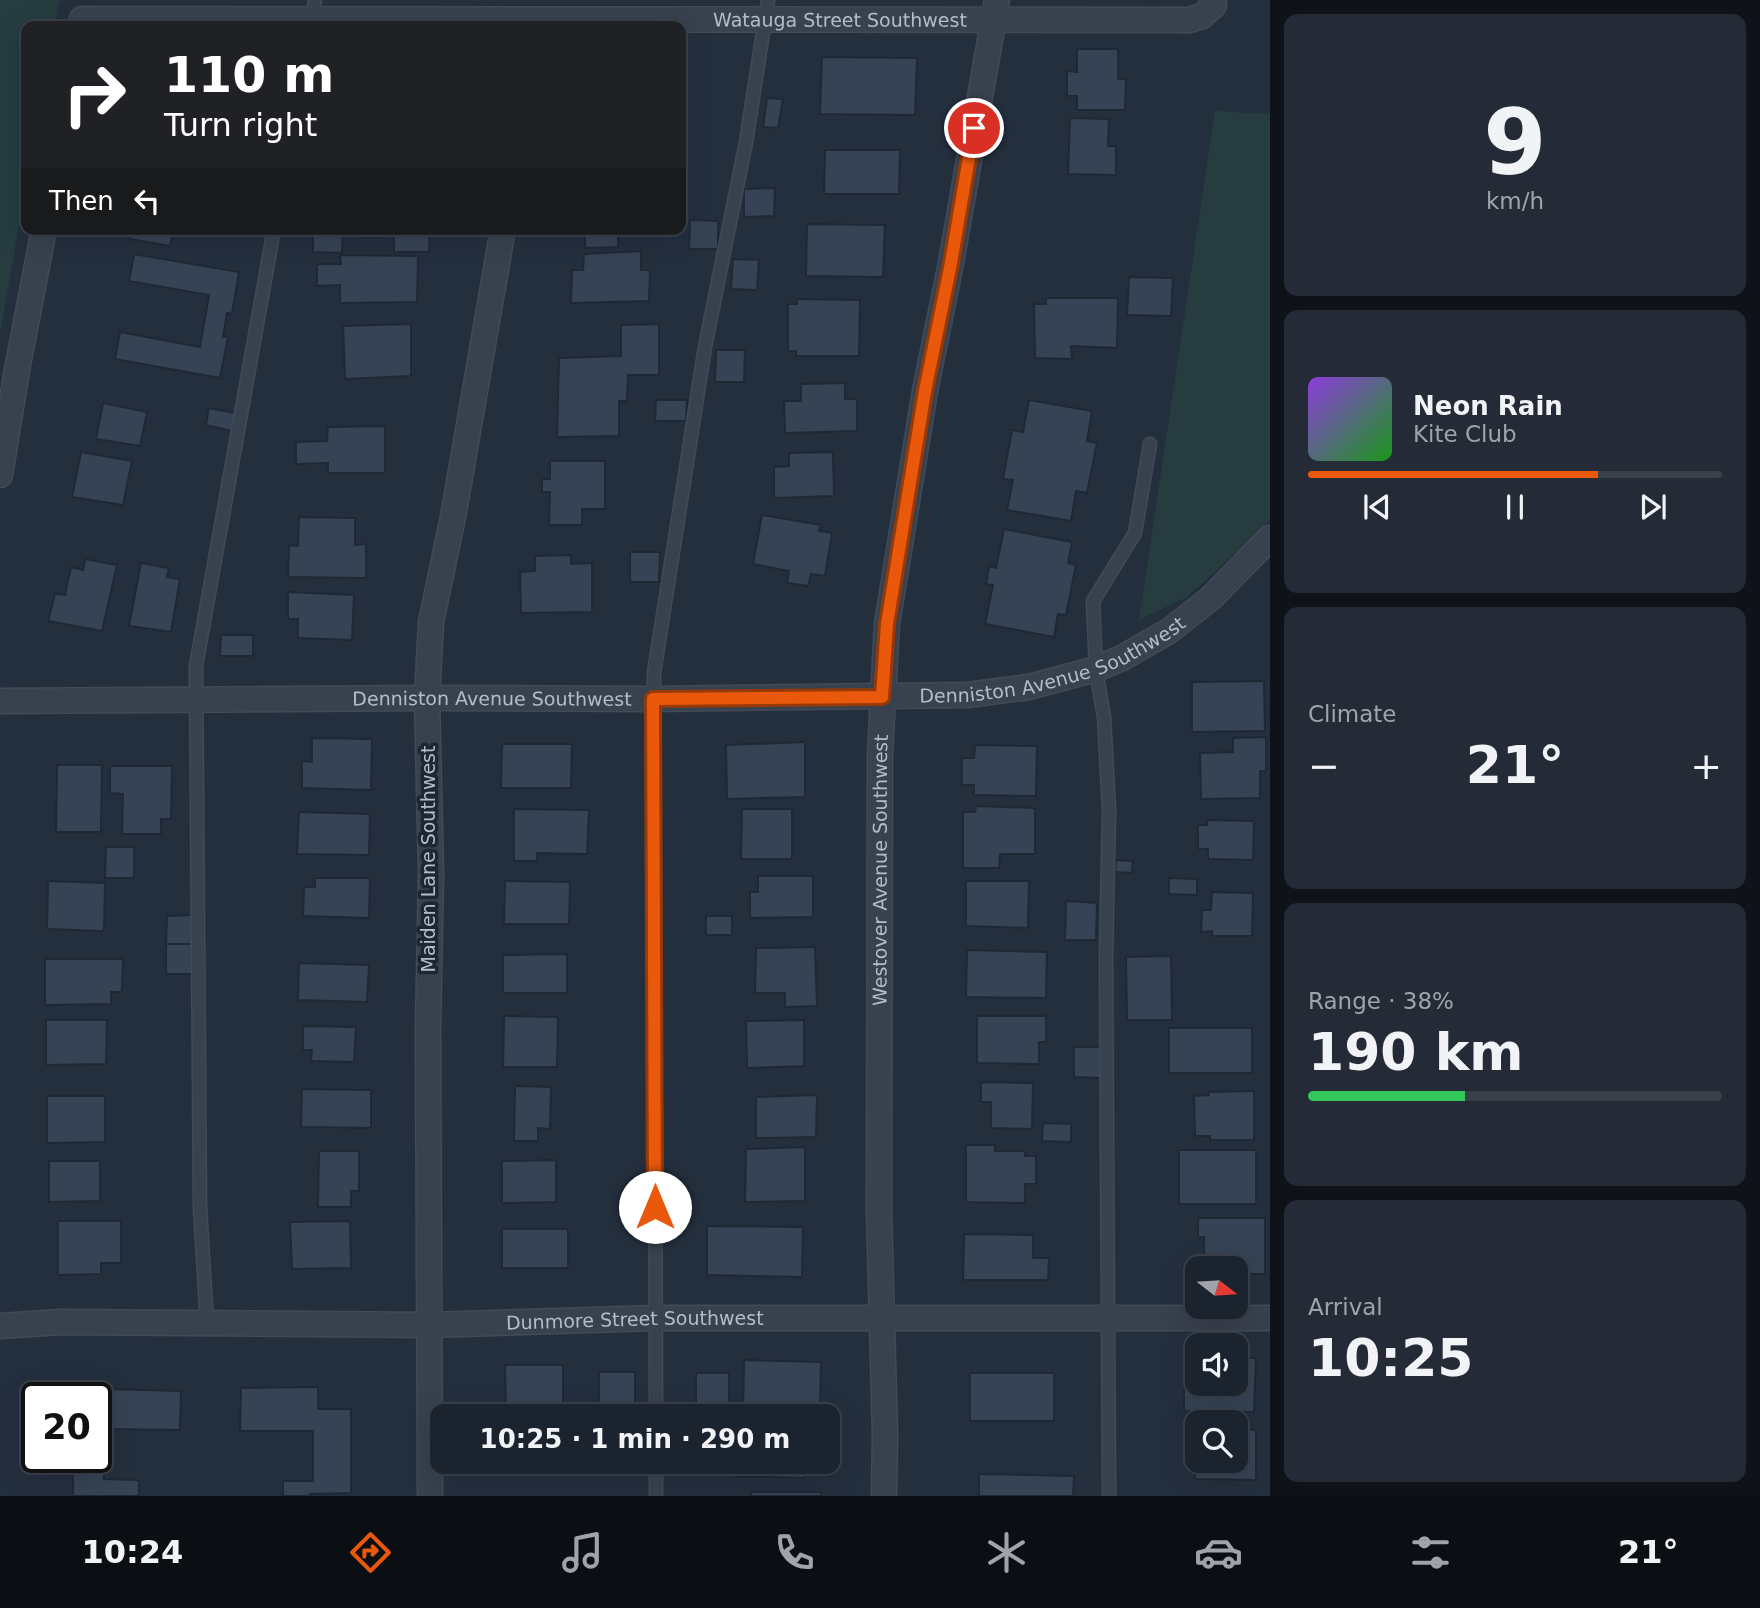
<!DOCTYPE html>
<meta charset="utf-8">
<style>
:root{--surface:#1b232e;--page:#242b36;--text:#f1f3f6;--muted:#a0a4aa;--line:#39404a;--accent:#ea580c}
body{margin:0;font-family:"DejaVu Sans",sans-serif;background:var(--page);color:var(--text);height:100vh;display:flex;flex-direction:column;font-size:26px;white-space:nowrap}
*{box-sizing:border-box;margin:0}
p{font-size:23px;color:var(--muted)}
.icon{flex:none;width:38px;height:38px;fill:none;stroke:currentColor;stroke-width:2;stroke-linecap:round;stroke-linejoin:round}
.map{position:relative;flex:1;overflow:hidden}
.panel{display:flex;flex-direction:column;gap:14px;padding:14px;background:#0f1319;width:490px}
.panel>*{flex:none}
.hud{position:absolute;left:21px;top:21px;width:665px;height:214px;border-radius:14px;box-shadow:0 7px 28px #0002,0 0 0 2px var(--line);background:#202124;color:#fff;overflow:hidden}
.needle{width:46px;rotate:107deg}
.controls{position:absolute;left:1185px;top:1256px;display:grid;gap:14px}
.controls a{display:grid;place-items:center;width:63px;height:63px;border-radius:14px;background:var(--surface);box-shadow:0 7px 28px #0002,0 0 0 2px var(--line);font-size:35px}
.speed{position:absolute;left:21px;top:1382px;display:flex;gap:14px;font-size:35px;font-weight:700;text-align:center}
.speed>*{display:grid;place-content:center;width:91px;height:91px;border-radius:50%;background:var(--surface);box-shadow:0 7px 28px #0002,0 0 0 2px var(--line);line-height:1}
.speed .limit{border:4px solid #111;border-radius:10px;background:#fff;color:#111}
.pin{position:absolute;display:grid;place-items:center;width:60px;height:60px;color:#fff;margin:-30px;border:4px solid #fff;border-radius:50%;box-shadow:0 2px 7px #0007}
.me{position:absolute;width:77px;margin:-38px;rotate:0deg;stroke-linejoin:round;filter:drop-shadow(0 0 5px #0008)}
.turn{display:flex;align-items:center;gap:24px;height:147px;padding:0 28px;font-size:32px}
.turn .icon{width:91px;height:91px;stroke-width:2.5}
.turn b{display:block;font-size:49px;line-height:60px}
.then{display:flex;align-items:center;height:66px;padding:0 28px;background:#0003;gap:14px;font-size:26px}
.big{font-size:52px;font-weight:600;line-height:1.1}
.panel .tile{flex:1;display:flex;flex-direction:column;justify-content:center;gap:10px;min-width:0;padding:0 24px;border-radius:14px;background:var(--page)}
.panel .dial{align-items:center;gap:0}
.dial b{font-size:91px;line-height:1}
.song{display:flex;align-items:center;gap:21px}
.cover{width:84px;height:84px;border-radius:10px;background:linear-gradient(135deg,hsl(270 70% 55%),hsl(120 70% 35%))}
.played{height:7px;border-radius:4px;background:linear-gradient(90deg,var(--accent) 70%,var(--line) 70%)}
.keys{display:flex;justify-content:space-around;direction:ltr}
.heat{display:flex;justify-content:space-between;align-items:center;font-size:38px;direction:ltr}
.charge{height:10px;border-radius:5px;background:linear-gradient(90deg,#34c759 38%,var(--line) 0)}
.trip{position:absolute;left:430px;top:1404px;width:410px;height:70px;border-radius:14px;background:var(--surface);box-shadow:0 7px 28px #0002,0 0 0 2px var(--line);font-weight:600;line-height:70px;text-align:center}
.menu{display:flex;height:112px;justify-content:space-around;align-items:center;background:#0b0e12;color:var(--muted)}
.menu .icon{width:49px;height:49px}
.menu .active{color:var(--accent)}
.menu b{font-size:32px;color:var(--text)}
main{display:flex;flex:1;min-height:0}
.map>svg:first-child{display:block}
.green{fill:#263c3f}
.building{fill:#364354;stroke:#1f2835;stroke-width:2}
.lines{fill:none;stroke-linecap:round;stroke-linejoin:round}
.lane-casing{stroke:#414a57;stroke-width:15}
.street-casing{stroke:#414a57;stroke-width:27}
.lane{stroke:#38414e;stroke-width:12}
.street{stroke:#38414e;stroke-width:24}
.route-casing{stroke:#983908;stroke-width:18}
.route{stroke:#ea580c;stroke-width:12}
.labels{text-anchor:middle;stroke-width:7;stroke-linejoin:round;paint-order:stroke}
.street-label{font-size:19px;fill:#b4bcc9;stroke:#1d2633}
</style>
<main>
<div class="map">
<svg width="1270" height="1496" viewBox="0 0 1270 1496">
<rect width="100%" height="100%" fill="#242f3e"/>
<path class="green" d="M0,0H59L54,26H26V185L0,334Z
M1215,111L1270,114V519L1247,543L1187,597L1139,620Z"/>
<path class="building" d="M1077,49H1118V79H1126L1125,110H1077V96H1067V71L1077,72Z
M822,57L917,58L915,115L820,114Z
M767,98L783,99L778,128L763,127Z
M1070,118L1109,119L1108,146H1116V175L1068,174Z
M825,150H900L899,194H824Z
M775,188L774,216L744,217V189Z
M690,220L718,221V249H689Z
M807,224L885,225L883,277L806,276Z
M131,229H173L170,246L130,239Z
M313,229H343L342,253L313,252Z
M364,229H430L429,252H394V236L364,237Z
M585,229H655V232L618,233V247L585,248Z
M641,251V270H650L649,301L571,303L572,270H583L584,254Z
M134,254L239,272L232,314L227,313L223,337H228L220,378L115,359L120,332L200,347L209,295L129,281Z
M340,255L418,256L417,302L340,303V285L317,286V264H341Z
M733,259L759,260L757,290L731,289Z
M1129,277L1173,278L1171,316L1127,315Z
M1046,298H1118L1117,348L1071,346L1072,359L1035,358L1034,304H1046Z
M797,299L860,300L859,356H796V351H788V304H797Z
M411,324V376L345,379L343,326Z
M659,324V375H628L627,401H619V436L557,437L559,358L621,356V325Z
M716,350H745L744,382H715Z
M845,383V399H857V431L785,433L784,401H801V384Z
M656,400H687L686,421H655Z
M1029,400L1092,411L1087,441L1097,443L1087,493L1076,491L1071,521L1007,510L1013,480L1003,479L1012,430L1023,432Z
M103,403L147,412L140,446L96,439Z
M209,408L235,413L232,431L206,425Z
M385,426V473H328V463L296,464V442L327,441L328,427Z
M81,452L132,461L123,505L72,497Z
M833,452L834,496L774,498V467L789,466V453Z
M550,461H605V509H582V525H549L550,492H542V479H550Z
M762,515L821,525L819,531L832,533L825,576L811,574L808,586L787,583L789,571L753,564Z
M299,517L355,518V545L366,544V578L288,577L289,545L298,546Z
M1004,529L1072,542L1068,563L1076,565L1066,615L1058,614L1054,637L985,624L993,585L986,584L989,566L996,568Z
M630,552H660L659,582H630Z
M571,555V564L592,563V612L521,613L520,572L535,571V556Z
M85,559L117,565L102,631L48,621L55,594L65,595L71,567L83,570Z
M141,563L169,568L167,577L180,579L171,632L129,626Z
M288,592L354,595L352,640L298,638V619H288Z
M221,635H253V656H220Z
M1264,681L1265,731L1192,732V682Z
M1266,737V771H1260V798L1201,799L1200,753L1233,752V738Z
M312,738L372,739L371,790L302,788V761L312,762Z
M805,742V797L727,799L726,745Z
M502,744H572L571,788H501Z
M975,745L1037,746L1036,796L974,795V785H962V758H974Z
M57,765H102L101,832H56Z
M110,766H172L171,819H161V834H122L123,794L110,793Z
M976,806L1035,808V854H1000L999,868H963V812H975Z
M514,809L589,810L587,854L537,853V861H514Z
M742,809H792V859H741Z
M299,812L370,814L369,855L297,854Z
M1207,820L1254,821L1253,860L1208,859V849H1198V825H1207Z
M106,847H134V878H105Z
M1116,860L1133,861L1132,873L1115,872Z
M758,876H813V917L750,918V892H758Z
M315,878H370L369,918L303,916L304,887H315Z
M1169,878L1197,879V895L1169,894Z
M48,881L105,883L104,931L47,929Z
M505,881L570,882L569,924H504Z
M966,881H1029L1028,928L966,926Z
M1212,892L1253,893L1252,936H1212V931L1201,932L1202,910H1211Z
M1066,901L1097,903L1096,940H1065Z
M194,915V944H166L167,916Z
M706,916H732V935H706Z
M166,944H194L193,974H166Z
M815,947L817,1006L785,1007V993H755L756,948Z
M967,950L1047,952L1046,998L966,997Z
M567,954V993H503V955Z
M1171,956L1172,1020H1127L1126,957Z
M45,959H123L122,992H111V1004L45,1005Z
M299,963L369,965L367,1002L298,1000Z
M504,1016L558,1017L557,1067H503Z
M977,1016H1046V1042H1039V1064L977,1063Z
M46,1020H107L106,1064L46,1065Z
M804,1020V1066L747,1068L746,1021Z
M303,1026L356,1027L354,1062L311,1061L312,1050H303Z
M1169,1028H1252V1073H1169Z
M1074,1047H1103V1078L1074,1077Z
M981,1082L1033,1083L1032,1129L991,1128V1102H981Z
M515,1086L551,1087L550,1129L538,1128V1141H514Z
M302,1089L371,1090V1128L301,1127Z
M1254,1091V1140H1210V1136H1195L1194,1096L1209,1095V1092Z
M817,1095L816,1137L756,1138V1097Z
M47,1096H105V1142L47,1143Z
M1043,1123L1071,1124V1142L1042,1141Z
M966,1145H995V1151H1025V1156H1036V1184H1025V1203L966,1202Z
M805,1147V1201L745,1202L746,1149Z
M1179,1150H1256V1204H1179Z
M319,1151H359V1191H351V1207H318Z
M556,1160V1202L502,1203V1161Z
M49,1161H100V1201L49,1202Z
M1198,1218H1265V1274H1236V1265H1204V1237H1198Z
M58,1221H121V1263H101V1274L58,1275Z
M350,1221L351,1268L292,1269L290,1222Z
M707,1226L803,1227L802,1277L707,1275Z
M502,1229H568V1268H502Z
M964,1234L1033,1235V1258H1049L1048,1280H963Z
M1236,1358H1256L1254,1412L1184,1411V1386L1236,1384Z
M744,1360L821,1362L820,1411L743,1409Z
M505,1365H563V1411L506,1412Z
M599,1372H635V1412H599Z
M696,1373H729V1416H696Z
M970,1373H1054V1421H970Z
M318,1387V1409H351V1493L310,1494V1496H283V1481H313V1431H240L241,1388Z
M105,1389L181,1391L180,1430L105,1429L104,1479L139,1480V1496H73V1458H96V1409H104Z
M1195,1429H1197V1461H1236V1429L1256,1430V1480L1195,1479Z
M506,1461H563V1471H506Z
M731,1461H805L804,1478L731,1476Z
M979,1474L1074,1476L1073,1496H979Z
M751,1492H821V1496H751Z"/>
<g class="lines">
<defs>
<path id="lane" d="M312,22L315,0
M207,1323L200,1208L196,666L274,229
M656,1416L654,673L705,347L746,142L768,0
M656,1461V1496
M1109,1496L1106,958L1109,810L1104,717L1096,669L1093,601L1135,533L1150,444"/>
<g id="street">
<path id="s1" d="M82,19L1189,20L1202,16L1214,5"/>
<path d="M0,475L17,370L44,229"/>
<path id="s2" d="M0,701L427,698L653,699L967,695L1029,687L1096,669L1122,658L1169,631L1211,598L1270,538"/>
<path id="s3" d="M0,1326L60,1322L430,1325L656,1318H1270"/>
<path d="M430,1496L428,1029L431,874L427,698L431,622L453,517L503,229"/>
<path id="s4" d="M884,1496L885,1435L879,1211L880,754L887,624L925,391L951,263L997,0"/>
</g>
</defs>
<use href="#lane" class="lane-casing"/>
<use href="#street" class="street-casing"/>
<use href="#lane" class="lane"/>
<use href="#street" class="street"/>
</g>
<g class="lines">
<defs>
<path id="route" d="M655,1207L653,699L882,697L887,624L925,391L951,263L974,128"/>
</defs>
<use href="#route" class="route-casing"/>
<use href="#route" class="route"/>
</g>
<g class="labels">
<g class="street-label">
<text dy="7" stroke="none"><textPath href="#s1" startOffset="758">Watauga Street Southwest</textPath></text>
<text dy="7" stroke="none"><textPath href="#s2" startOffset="1059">Denniston Avenue Southwest</textPath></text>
<text dy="7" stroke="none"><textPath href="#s2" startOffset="492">Denniston Avenue Southwest</textPath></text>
<text transform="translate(428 859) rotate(-90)" y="7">Maiden Lane Southwest</text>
<text dy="7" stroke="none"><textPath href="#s4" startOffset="626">Westover Avenue Southwest</textPath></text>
<text dy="7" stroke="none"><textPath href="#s3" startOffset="635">Dunmore Street Southwest</textPath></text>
</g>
</g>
</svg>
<div class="controls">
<a><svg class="needle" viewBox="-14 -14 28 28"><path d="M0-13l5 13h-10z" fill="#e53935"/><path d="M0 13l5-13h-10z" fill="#a0a4aa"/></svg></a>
<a><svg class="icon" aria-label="sound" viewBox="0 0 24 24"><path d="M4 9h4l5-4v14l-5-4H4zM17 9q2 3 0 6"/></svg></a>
<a><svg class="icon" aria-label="search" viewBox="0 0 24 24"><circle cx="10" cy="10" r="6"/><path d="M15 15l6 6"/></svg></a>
</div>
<div class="speed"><div class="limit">20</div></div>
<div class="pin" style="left:974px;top:128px;background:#d93025"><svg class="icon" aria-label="arrive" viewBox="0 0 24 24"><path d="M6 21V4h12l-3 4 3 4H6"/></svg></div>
<svg class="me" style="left:655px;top:1207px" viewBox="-20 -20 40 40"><circle r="19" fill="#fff"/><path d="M0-13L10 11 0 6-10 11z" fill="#ea580c"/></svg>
<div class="trip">10:25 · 1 min · 290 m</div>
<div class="hud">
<div class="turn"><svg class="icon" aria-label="right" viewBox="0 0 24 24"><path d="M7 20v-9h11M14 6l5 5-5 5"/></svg><div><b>110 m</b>Turn right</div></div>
<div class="then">Then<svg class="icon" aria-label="left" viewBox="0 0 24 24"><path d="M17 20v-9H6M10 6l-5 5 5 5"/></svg></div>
</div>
</div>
<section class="panel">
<div class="tile dial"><b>9</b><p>km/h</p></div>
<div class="tile">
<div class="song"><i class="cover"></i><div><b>Neon Rain</b><p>Kite Club</p></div></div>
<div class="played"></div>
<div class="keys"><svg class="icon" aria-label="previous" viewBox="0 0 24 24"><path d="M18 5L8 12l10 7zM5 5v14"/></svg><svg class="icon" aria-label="pause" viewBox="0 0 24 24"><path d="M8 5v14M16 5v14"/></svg><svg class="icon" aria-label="next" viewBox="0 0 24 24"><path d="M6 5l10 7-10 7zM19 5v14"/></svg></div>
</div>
<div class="tile"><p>Climate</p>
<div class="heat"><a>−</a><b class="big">21°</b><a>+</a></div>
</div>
<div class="tile"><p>Range · 38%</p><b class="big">190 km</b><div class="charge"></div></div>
<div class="tile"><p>Arrival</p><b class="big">10:25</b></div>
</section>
</main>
<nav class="menu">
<b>10:24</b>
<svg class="icon active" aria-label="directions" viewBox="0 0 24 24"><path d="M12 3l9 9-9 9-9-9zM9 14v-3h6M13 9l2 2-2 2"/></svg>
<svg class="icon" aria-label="music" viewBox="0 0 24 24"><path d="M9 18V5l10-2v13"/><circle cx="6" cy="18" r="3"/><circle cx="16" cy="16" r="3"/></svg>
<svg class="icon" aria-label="phone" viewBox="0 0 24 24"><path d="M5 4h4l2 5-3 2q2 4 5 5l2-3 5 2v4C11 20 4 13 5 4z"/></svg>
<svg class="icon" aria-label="climate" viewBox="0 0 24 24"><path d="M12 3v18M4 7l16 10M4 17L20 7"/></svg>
<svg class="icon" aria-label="car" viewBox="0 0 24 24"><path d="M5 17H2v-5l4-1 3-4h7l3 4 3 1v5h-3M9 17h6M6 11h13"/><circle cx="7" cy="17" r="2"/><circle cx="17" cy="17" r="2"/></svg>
<svg class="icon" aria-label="filters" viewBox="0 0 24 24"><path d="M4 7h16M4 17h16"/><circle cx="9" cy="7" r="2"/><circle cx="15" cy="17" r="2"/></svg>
<b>21°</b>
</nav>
